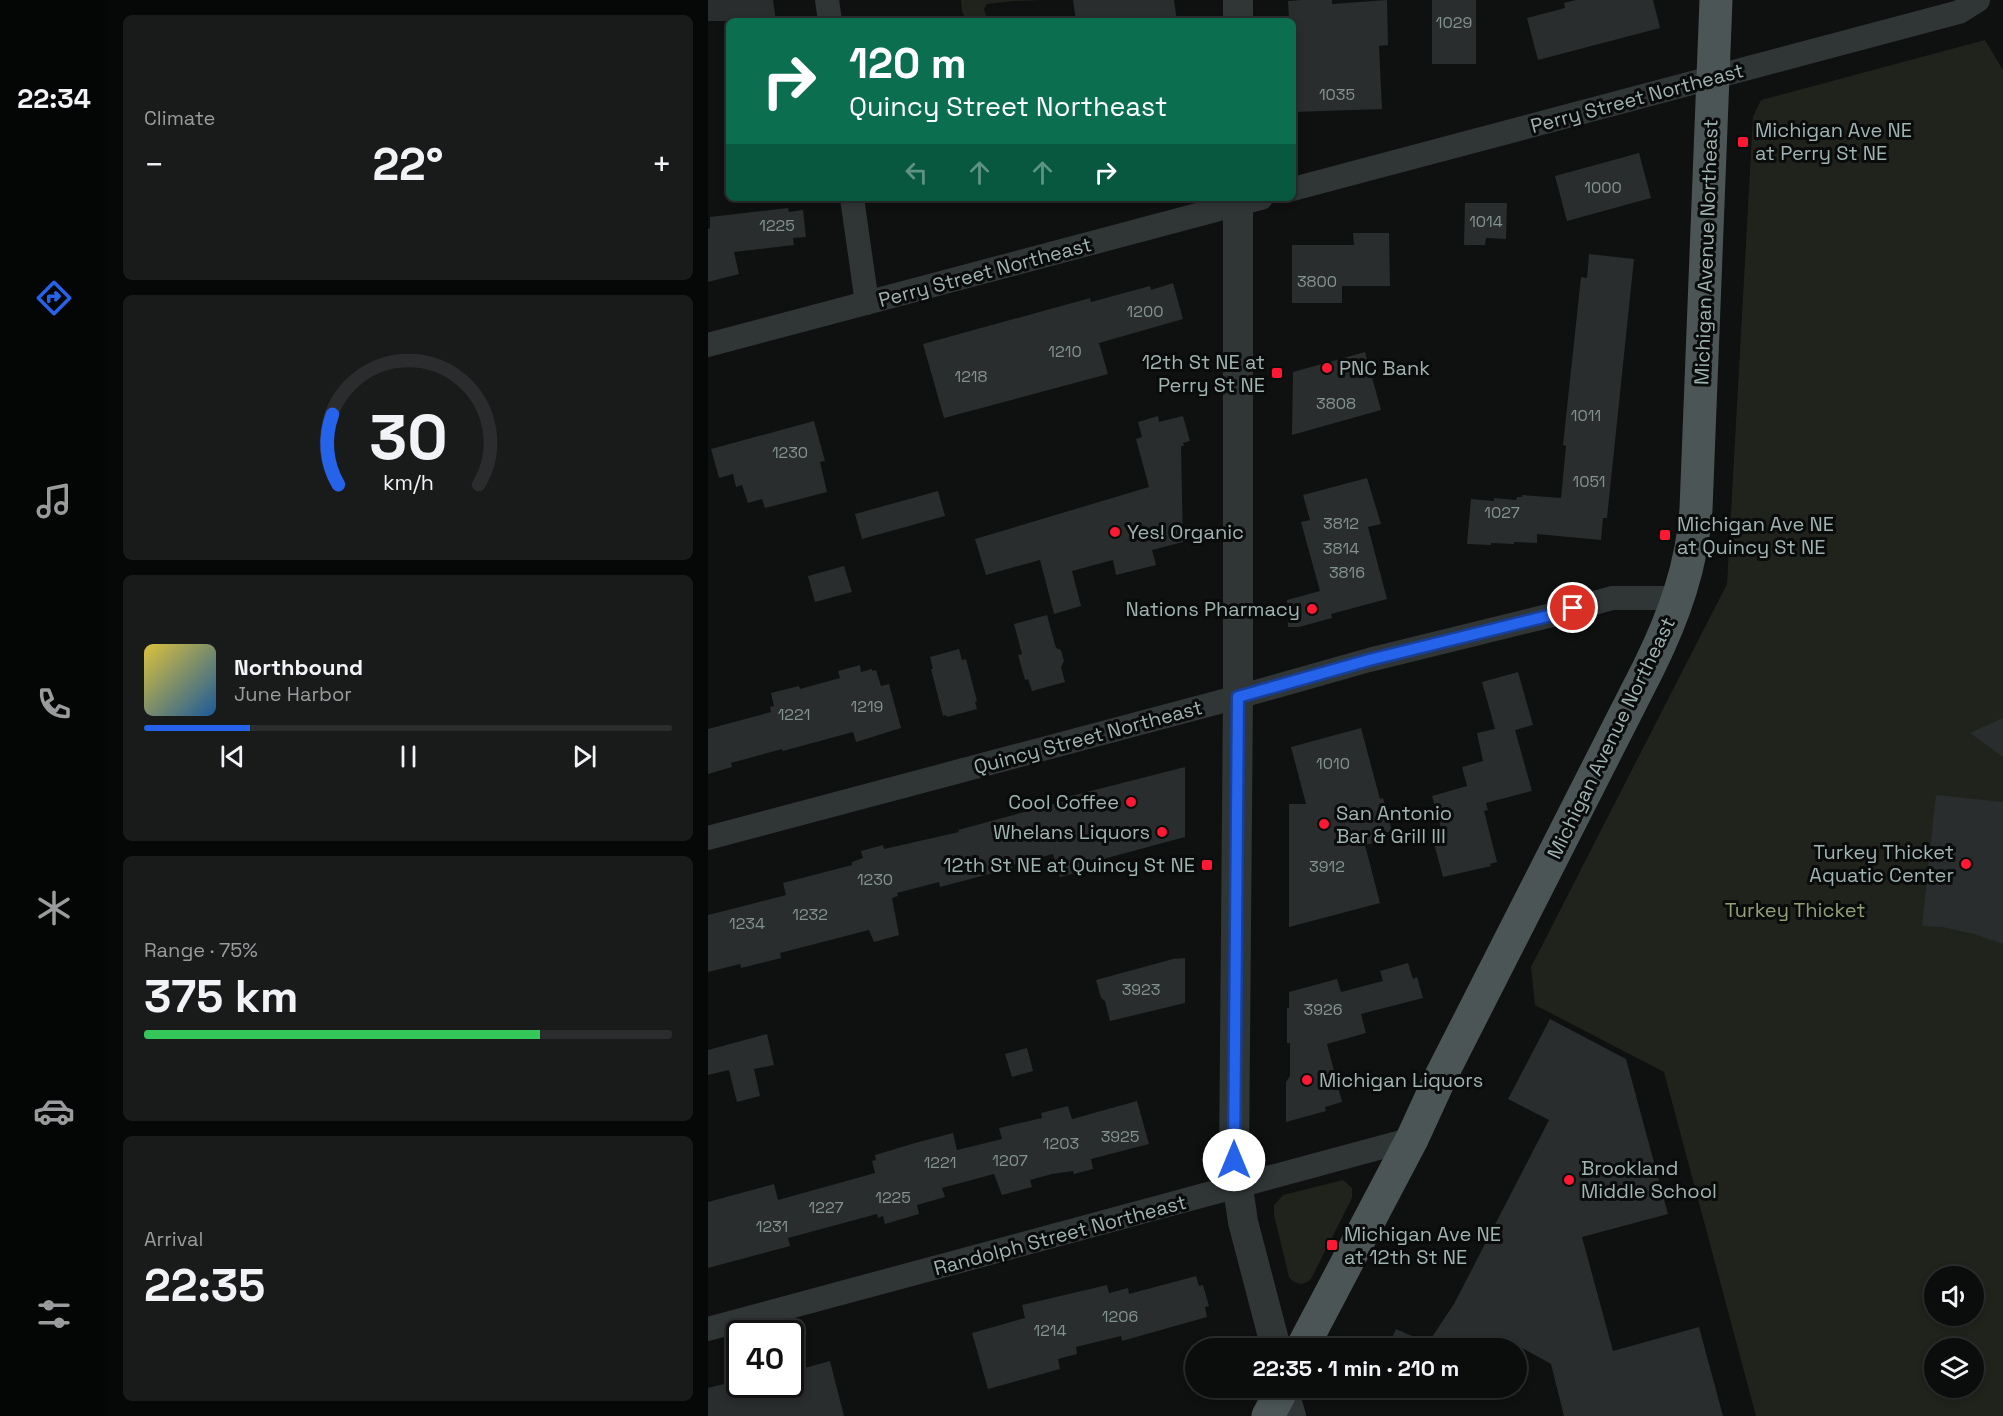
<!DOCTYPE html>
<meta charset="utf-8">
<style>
:root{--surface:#0b0c0c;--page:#191a1a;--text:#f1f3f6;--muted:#9a9b9d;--line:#2b2c2d;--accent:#2563eb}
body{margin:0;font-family:"Space Grotesk",sans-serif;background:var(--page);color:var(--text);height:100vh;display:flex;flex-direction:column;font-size:22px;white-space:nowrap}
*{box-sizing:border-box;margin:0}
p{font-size:20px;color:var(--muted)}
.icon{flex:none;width:33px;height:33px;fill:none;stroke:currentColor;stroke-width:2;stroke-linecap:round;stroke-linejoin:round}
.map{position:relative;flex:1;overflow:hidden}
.drawer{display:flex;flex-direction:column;gap:15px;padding:15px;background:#060707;width:600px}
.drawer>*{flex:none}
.guide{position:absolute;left:18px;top:18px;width:570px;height:183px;border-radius:9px;box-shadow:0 3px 9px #0003,0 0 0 2px var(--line);background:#0b6e4f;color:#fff;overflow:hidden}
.controls{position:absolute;left:1216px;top:1266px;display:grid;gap:12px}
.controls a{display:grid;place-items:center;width:60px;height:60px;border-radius:50%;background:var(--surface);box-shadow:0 3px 9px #0003,0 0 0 2px var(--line);font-size:30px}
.speed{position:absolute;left:18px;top:1320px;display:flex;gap:12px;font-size:30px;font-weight:700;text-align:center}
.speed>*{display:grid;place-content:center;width:78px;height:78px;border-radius:50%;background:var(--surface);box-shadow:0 3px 9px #0003,0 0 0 2px var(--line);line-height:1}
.speed .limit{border:3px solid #111;border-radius:9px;background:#fff;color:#111}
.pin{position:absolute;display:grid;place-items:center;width:51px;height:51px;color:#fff;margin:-26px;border:3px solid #fff;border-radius:50%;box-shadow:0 2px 6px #0007}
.me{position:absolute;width:66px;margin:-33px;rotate:0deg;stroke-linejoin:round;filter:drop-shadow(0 0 4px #0008)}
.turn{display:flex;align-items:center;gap:21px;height:126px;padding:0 24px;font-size:27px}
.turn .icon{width:78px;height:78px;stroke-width:2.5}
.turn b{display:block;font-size:42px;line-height:51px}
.lanes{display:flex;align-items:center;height:57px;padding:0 24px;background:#0003;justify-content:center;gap:30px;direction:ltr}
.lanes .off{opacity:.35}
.big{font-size:45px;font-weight:700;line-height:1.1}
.drawer .tile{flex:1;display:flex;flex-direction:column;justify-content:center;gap:9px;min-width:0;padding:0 21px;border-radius:9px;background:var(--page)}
.drawer .dial{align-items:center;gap:0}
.dial svg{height:156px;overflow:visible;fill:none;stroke:var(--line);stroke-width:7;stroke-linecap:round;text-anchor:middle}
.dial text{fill:var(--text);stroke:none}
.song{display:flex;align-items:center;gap:18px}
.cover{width:72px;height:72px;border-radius:9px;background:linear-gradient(135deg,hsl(50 70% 55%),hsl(210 70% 35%))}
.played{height:6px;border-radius:3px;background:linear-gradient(90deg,var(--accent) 20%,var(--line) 20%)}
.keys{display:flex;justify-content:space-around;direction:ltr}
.heat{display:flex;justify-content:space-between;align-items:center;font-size:33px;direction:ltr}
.charge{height:9px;border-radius:4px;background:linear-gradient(90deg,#34c759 75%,var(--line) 0)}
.trip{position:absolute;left:477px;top:1338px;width:342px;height:60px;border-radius:30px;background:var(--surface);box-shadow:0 3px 9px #0003,0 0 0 2px var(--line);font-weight:700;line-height:60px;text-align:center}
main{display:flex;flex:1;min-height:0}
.menu{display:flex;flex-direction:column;width:108px;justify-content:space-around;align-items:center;background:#040505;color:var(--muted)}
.menu .icon{width:42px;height:42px}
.menu .active{color:var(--accent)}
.menu b{font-size:27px;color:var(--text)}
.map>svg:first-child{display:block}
.green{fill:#20231b;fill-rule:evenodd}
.building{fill:#2a2d2d}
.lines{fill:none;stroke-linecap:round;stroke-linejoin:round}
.minor{stroke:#303536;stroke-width:24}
.tertiary{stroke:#303536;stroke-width:30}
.primary{stroke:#4b5555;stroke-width:33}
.route-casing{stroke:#184099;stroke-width:15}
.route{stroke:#2563eb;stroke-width:10}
.poi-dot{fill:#ff1833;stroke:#0a0b0b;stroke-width:2}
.labels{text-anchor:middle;stroke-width:6;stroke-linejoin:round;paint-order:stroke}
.number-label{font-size:16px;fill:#829290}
.street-label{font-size:20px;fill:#9fb3b1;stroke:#0a0b0b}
.poi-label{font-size:20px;fill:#9fb3b1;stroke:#0a0b0b;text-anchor:start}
.park-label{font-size:20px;fill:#93a074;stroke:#0a0b0b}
</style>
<main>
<nav class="menu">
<b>22:34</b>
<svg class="icon active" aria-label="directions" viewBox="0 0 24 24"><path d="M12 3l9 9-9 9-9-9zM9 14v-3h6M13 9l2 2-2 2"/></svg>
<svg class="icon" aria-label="music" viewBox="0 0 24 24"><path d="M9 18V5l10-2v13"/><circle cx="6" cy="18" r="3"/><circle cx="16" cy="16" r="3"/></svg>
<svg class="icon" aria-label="phone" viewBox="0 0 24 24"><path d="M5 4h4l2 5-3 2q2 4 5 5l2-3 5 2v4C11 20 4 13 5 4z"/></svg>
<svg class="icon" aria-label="climate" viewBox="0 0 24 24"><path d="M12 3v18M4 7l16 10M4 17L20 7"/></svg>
<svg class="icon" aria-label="car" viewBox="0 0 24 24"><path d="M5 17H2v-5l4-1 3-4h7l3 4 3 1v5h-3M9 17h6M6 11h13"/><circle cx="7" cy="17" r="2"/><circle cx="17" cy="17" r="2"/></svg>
<svg class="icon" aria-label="filters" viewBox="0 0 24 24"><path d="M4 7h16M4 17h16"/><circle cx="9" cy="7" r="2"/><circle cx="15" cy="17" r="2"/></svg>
</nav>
<section class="drawer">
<div class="tile"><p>Climate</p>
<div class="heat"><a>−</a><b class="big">22°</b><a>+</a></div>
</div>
<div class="tile dial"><svg viewBox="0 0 100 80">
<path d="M14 69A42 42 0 1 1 86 69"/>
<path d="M14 69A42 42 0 0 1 11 33" stroke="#2563eb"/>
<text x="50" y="56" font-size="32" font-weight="700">30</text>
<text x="50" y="72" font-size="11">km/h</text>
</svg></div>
<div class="tile">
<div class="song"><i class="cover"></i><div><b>Northbound</b><p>June Harbor</p></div></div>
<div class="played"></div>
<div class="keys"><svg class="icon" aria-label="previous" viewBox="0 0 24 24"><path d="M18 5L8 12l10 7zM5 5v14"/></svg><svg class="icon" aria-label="pause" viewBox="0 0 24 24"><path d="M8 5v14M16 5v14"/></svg><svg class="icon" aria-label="next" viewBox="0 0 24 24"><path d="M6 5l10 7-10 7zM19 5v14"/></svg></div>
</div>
<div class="tile"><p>Range · 75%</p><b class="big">375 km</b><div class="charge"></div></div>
<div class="tile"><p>Arrival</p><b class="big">22:35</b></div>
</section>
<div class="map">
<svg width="1295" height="1416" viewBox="0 0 1295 1416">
<rect width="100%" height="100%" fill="#0f1010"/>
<path class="green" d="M253,0H336L306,1L279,4L276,9L280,21H258L254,11Z
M1277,40L1295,70V1416H1048L956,1072L827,1005L823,967L1019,584L1045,117L1053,100ZM1227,1276H1266V1316H1227ZM1227,1348H1266V1388H1227Z
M635,1180L644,1188V1198L603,1279C596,1286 587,1285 581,1277L566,1215V1205L575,1195Z"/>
<path class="building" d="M0,0H65L68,21H0Z
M365,0H466L469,21H368Z
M594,0H624V4L679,0L680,45L671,46L674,109L586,112L585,21H581L580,1Z
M724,0H768V64H724Z
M868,0H945L952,28L830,60L819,18L857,8L856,3Z
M931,153L943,198L859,221L847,176Z
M757,203H799L798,239L778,238L777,245H756Z
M80,208L81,212L95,210L98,237L85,238L86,245L26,252L31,274L0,282V229L2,228V217Z
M645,233H681L682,286H634V303H584V245H646Z
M881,254L926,259L899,518H895L893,540L829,534V543L806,542V544L783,543V545L759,544L763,499L786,501V498L808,500L809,497H814V495L853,498L858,446L855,445L873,277L879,278Z
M465,283L475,319L391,343L400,374L236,418L215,344L382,298L383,302L442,286L443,290Z
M657,352L673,410L584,435L585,372Z
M450,416L451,422L475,416L482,441L475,443L476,446H473L475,542L444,550L448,565L408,575L405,560L364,571L373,606L346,614L332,560L278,575L267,539L441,487L428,439L434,437L430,422Z
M106,421L117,461L112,462L119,492L57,508L54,499L40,503L34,485L28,487L25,474L11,478L3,449Z
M659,478L673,524L660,527L679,599L623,614L624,618L591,627H580L579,600L612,591L593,522L602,520L595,495Z
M230,491L237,516L154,539L147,514Z
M136,566L144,592L107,602L100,576Z
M339,615L348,648L353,650L356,661L353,667L357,682L324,691L320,679L317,680L310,655L314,654L306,624Z
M251,649L254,660L258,659L269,701L267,702L269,709L239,717L238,715L235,716L223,669H225L222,657Z
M152,665L153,672L164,669V671L168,670L173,686L181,684L193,728L148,742L145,732L75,751L74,749L23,763L24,767L0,774V729L63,712L62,707L66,706L63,693L91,686L92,689L132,678L130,671Z
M810,672L825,725L807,730L824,791L778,803L780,810L776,811L789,862L782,864L783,866L735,877L724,836L734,832L724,796L759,786L754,767L775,761L769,733L787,729L774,682Z
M1295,718V757L1262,733Z
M653,728L672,799L675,798L684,831L677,833L673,841L657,845L672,903L581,927V804H598L583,747Z
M477,767V837L388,861L390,867L352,877L345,854L304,865V868L232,887L231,882L189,893L190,896L184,898L191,935L166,942L161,930L72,953L73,958L33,968L32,964L0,972V915L78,895L75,883L144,865V862L155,858L153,851L175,845L176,849L251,832L250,830L360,800L359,797Z
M1228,795L1295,802V944L1266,934L1235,927L1214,926Z
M477,958V1003L402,1021L397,1001L393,998L388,980L465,959Z
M700,963L705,979L709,977L715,998L653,1014L658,1033L619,1044L634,1102L617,1107L618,1111L578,1122V1082L582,1076V1043H579V1008H581V992L629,979L633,992L675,981L672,971Z
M842,1019L918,1059L960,1214L874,1237L905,1351L991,1327L1015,1416H856L843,1364L814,1348H679L688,1329L720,1343L746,1304L841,1120L800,1099Z
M59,1034L66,1065L46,1069L52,1096L29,1102L21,1070L0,1075V1050Z
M319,1048L325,1071L304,1077L297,1054Z
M429,1101L441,1144L383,1159L385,1169L366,1174L365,1171L344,1174L322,1180L324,1187L294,1195L286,1174L234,1188L237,1197L209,1205L211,1214L177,1224L175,1216L170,1218L169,1214L80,1238L82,1246L0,1268V1202L66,1184L70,1200L167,1173L164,1161L168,1160L167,1155L207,1143L245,1133L249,1150L294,1139L291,1128L334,1118L333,1113L360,1106L364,1119Z
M488,1276L491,1286L495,1285L501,1306L497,1307L499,1317L414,1341L413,1336L368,1347L369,1354L350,1359L352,1369L280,1389L264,1333L317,1318L314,1305L399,1285L401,1293L420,1288L421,1294Z
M122,1361L136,1416H0V1388L32,1380V1384H82V1372Z"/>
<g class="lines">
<path class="minor" d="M119,0L122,21
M585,189L1251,12L1270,0
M144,198L159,303
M0,345L553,198
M0,838L530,697L661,660L844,615L904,598H971
M0,1329L704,1139
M578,1388L586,1416"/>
<path class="tertiary" d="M530,0V21
M530,198V697L526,1160L535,1222L568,1348"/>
<path class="primary" d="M594,1348L704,1139L732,1078L941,667C966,616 984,566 988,509L1008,0
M560,1416L575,1388"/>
</g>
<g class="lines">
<defs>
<path id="route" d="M526,1160L530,697L661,660L844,615L865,608"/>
</defs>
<use href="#route" class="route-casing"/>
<use href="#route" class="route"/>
</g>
<g class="poi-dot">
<rect x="1029" y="136" width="12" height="12" rx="3"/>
<circle cx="619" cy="368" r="6"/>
<rect x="563" y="367" width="12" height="12" rx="3"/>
<circle cx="407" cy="532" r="6"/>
<rect x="951" y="529" width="12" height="12" rx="3"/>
<circle cx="604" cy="609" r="6"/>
<circle cx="423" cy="802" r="6"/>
<circle cx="616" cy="824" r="6"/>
<circle cx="454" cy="832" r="6"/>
<circle cx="1258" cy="864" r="6"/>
<rect x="493" y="859" width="12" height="12" rx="3"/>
<circle cx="599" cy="1080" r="6"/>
<circle cx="861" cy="1180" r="6"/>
<rect x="618" y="1239" width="12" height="12" rx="3"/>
</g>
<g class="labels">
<g class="number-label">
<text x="746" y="28">1029</text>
<text x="629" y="100">1035</text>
<text x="895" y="193">1000</text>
<text x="778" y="227">1014</text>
<text x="69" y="231">1225</text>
<text x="609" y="287">3800</text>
<text x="437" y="317">1200</text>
<text x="357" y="357">1210</text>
<text x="263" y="382">1218</text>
<text x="628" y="409">3808</text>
<text x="878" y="421">1011</text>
<text x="82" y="458">1230</text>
<text x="881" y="487">1051</text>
<text x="794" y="518">1027</text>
<text x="633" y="529">3812</text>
<text x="633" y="554">3814</text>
<text x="639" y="578">3816</text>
<text x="159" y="712">1219</text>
<text x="86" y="720">1221</text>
<text x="625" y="769">1010</text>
<text x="619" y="872">3912</text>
<text x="167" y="885">1230</text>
<text x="102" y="920">1232</text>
<text x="39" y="929">1234</text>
<text x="433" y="995">3923</text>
<text x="615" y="1015">3926</text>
<text x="412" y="1142">3925</text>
<text x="353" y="1149">1203</text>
<text x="302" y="1166">1207</text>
<text x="232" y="1168">1221</text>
<text x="185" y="1203">1225</text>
<text x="118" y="1213">1227</text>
<text x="64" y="1232">1231</text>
<text x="412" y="1322">1206</text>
<text x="342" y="1336">1214</text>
</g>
<g class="street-label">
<text transform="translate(929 98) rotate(-15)" y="7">Perry Street Northeast</text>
<text transform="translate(998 252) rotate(-88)" y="7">Michigan Avenue Northeast</text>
<text transform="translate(277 272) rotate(-15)" y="7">Perry Street Northeast</text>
<text transform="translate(380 737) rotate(-15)" y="7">Quincy Street Northeast</text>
<text transform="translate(903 738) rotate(-64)" y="7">Michigan Avenue Northeast</text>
<text transform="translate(352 1235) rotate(-15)" y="7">Randolph Street Northeast</text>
</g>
<g class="poi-label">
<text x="1047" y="137">Michigan Ave NE<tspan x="1047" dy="23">at Perry St NE</tspan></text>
<text x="557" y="369" text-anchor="end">12th St NE at<tspan x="557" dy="23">Perry St NE</tspan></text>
<text x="631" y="375">PNC Bank</text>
<text x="969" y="531">Michigan Ave NE<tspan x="969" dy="23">at Quincy St NE</tspan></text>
<text x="419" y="539">Yes! Organic</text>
<text x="592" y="616" text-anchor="end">Nations Pharmacy</text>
<text x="411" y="809" text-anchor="end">Cool Coffee</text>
<text x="628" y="820">San Antonio<tspan x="628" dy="23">Bar &amp; Grill III</tspan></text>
<text x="442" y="839" text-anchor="end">Whelans Liquors</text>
<text x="1246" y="859" text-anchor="end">Turkey Thicket<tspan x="1246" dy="23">Aquatic Center</tspan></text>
<text x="487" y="872" text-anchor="end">12th St NE at Quincy St NE</text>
<text x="611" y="1087">Michigan Liquors</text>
<text x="873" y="1175">Brookland<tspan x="873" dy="23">Middle School</tspan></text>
<text x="636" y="1241">Michigan Ave NE<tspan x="636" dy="23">at 12th St NE</tspan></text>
</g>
<g class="park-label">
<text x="1087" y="917">Turkey Thicket</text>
</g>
</g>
</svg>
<div class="controls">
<a><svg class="icon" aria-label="sound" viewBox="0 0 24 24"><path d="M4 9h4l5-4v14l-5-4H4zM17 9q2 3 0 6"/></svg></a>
<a><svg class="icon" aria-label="layers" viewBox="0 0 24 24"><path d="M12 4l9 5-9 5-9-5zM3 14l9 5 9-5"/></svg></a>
</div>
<div class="speed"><div class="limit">40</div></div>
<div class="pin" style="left:865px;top:608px;background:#d93025"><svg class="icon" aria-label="arrive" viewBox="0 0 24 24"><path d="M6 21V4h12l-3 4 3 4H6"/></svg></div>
<svg class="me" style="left:526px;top:1160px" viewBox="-20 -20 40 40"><circle r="19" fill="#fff"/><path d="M0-13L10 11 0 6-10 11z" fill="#2563eb"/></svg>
<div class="trip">22:35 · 1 min · 210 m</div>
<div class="guide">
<div class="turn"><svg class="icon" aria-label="right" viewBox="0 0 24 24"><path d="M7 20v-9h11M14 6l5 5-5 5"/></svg><div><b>120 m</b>Quincy Street Northeast</div></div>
<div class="lanes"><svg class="icon off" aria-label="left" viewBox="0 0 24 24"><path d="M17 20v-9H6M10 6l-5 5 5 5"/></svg><svg class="icon off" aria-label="ahead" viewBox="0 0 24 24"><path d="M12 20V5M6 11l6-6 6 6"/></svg><svg class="icon off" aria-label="ahead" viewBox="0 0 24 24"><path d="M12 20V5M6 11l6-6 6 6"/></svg><svg class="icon" aria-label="right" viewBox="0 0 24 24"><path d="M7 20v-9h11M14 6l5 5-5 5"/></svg></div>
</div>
</div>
</main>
